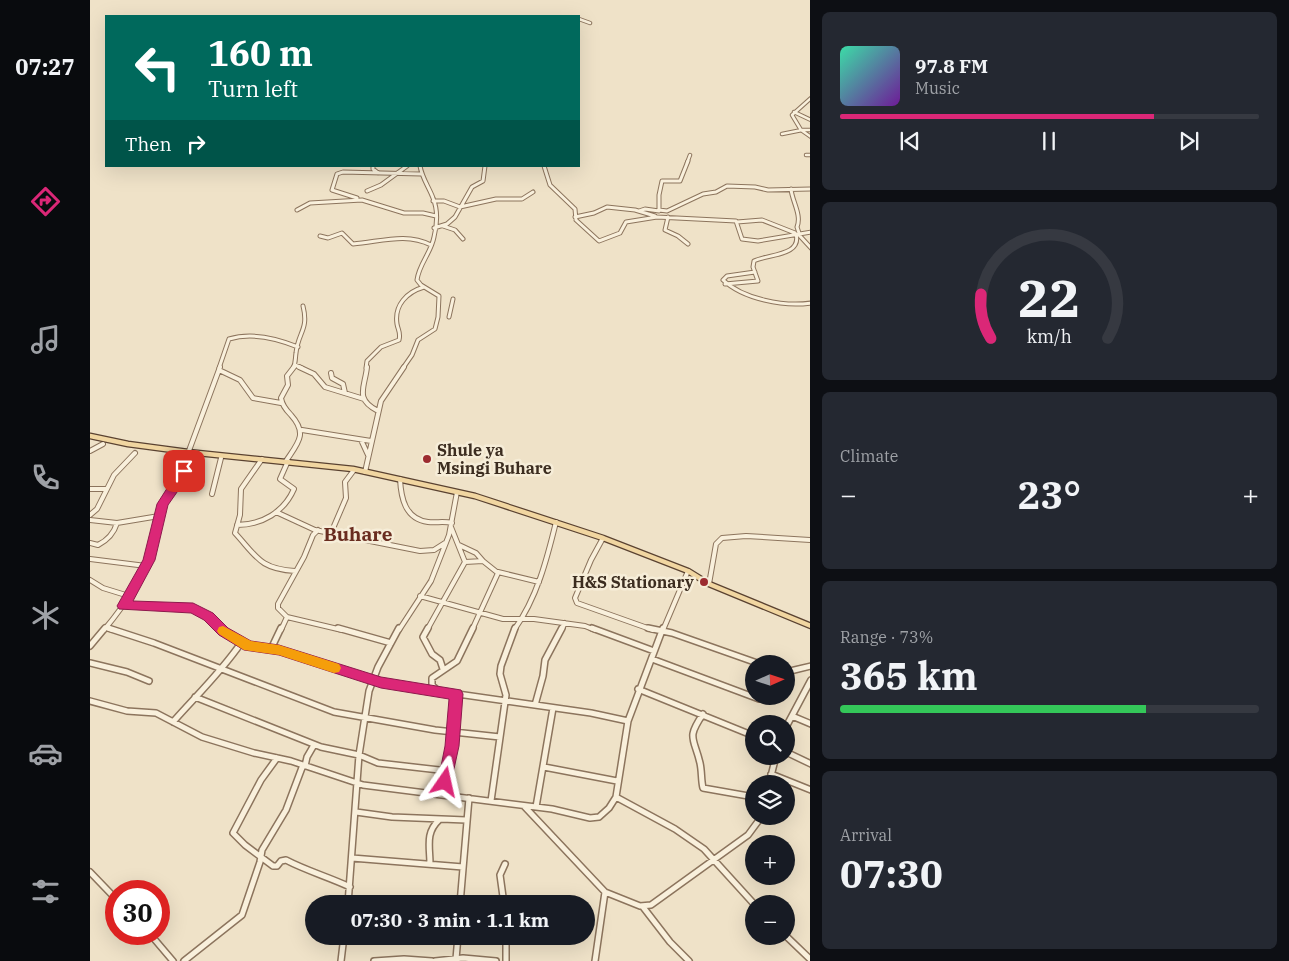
<!DOCTYPE html>
<meta charset="utf-8">
<style>
:root{--surface:#171b24;--page:#242831;--text:#f1f3f6;--muted:#9ea1a6;--line:#363941;--accent:#db2777}
body{margin:0;font-family:"IBM Plex Serif",serif;background:var(--page);color:var(--text);height:100vh;display:flex;flex-direction:column;font-size:19px;white-space:nowrap}
*{box-sizing:border-box;margin:0}
p{font-size:16px;color:var(--muted)}
.icon{flex:none;width:28px;height:28px;fill:none;stroke:currentColor;stroke-width:2;stroke-linecap:round;stroke-linejoin:round}
.map{position:relative;flex:1;overflow:hidden}
.details{display:flex;flex-direction:column;gap:12px;padding:12px;background:#0d0f14;width:479px}
.details>*{flex:none}
.banner{position:absolute;left:15px;top:15px;width:475px;height:152px;border-radius:0px;box-shadow:0 5px 20px #0002;background:#00695c;color:#fff;overflow:hidden}
.needle{width:32px;rotate:87deg}
.buttons{position:absolute;left:655px;top:655px;display:grid;gap:10px}
.buttons a{display:grid;place-items:center;width:50px;height:50px;border-radius:50%;background:var(--surface);box-shadow:0 5px 20px #0002;font-size:25px}
.speed{position:absolute;left:15px;top:880px;display:flex;gap:10px;font-size:25px;font-weight:700;text-align:center}
.speed>*{display:grid;place-content:center;width:65px;height:65px;border-radius:50%;background:var(--surface);box-shadow:0 5px 20px #0002;line-height:1}
.speed .limit{border:8px solid #d22;background:#fff;color:#111}
.pin{position:absolute;display:grid;place-items:center;width:42px;height:42px;color:#fff;margin:-21px;border-radius:10px;box-shadow:0 2px 8px #0006}
.me{position:absolute;width:55px;margin:-28px;rotate:11deg;stroke-linejoin:round;filter:drop-shadow(0 0 4px #0008)}
.turn{display:flex;align-items:center;gap:18px;height:105px;padding:0 20px;font-size:22px}
.turn .icon{width:65px;height:65px;stroke-width:2.5}
.turn b{display:block;font-size:35px;line-height:42px}
.then{display:flex;align-items:center;height:48px;padding:0 20px;background:#0003;gap:10px;font-size:19px}
.big{font-size:38px;font-weight:700;line-height:1.1}
.details .widget{flex:1;display:flex;flex-direction:column;justify-content:center;gap:8px;min-width:0;padding:0 18px;border-radius:8px;background:var(--page)}
.details .dial{align-items:center;gap:0}
.dial svg{height:130px;overflow:visible;fill:none;stroke:var(--line);stroke-width:7;stroke-linecap:round;text-anchor:middle}
.dial text{fill:var(--text);stroke:none}
.song{display:flex;align-items:center;gap:15px}
.cover{width:60px;height:60px;border-radius:8px;background:linear-gradient(135deg,hsl(160 70% 55%),hsl(280 70% 35%))}
.played{height:5px;border-radius:2px;background:linear-gradient(90deg,var(--accent) 75%,var(--line) 75%)}
.keys{display:flex;justify-content:space-around;direction:ltr}
.heat{display:flex;justify-content:space-between;align-items:center;font-size:28px;direction:ltr}
.charge{height:8px;border-radius:4px;background:linear-gradient(90deg,#34c759 73%,var(--line) 0)}
.trip{position:absolute;left:215px;top:895px;width:290px;height:50px;border-radius:25px;background:var(--surface);box-shadow:0 5px 20px #0002;font-weight:700;line-height:50px;text-align:center}
main{display:flex;flex:1;min-height:0}
.dock{display:flex;flex-direction:column;width:90px;justify-content:space-around;align-items:center;background:#090b0e;color:var(--muted)}
.dock .icon{width:35px;height:35px}
.dock .current{color:var(--accent)}
.dock b{font-size:22px;color:var(--text)}
.map>svg:first-child{display:block}
.lines{fill:none;stroke-linecap:round;stroke-linejoin:round}
.minor-far3-casing{stroke:#8c745d;stroke-width:4.5}
.minor-far2-casing{stroke:#8c745d;stroke-width:5}
.minor-far1-casing{stroke:#8c745d;stroke-width:6}
.minor-casing{stroke:#8c745d;stroke-width:8}
.major-casing{stroke:#5a4231;stroke-width:7}
.minor-far3{stroke:#f9f0dc;stroke-width:2.5}
.minor-far2{stroke:#f9f0dc;stroke-width:3}
.minor-far1{stroke:#f9f0dc;stroke-width:4}
.minor{stroke:#f9f0dc;stroke-width:5}
.major{stroke:#f1d6a1;stroke-width:4.5}
.route{fill:#db2777;stroke:#8e194d}
.slow{fill:#f59e0b}
.poi-dot{fill:#9c2c30;stroke:#f6edd8;stroke-width:2}
.labels{text-anchor:middle;stroke-width:5;stroke-linejoin:round;paint-order:stroke}
.poi-label{font-size:16px;font-weight:bold;fill:#3c2d20;stroke:#f6edd8;text-anchor:start}
.quarter-label{font-size:19px;font-weight:bold;fill:#692c1f;stroke:#f6edd8}
</style>
<main>
<nav class="dock">
<b>07:27</b>
<svg class="icon current" aria-label="directions" viewBox="0 0 24 24"><path d="M12 3l9 9-9 9-9-9zM9 14v-3h6M13 9l2 2-2 2"/></svg>
<svg class="icon" aria-label="music" viewBox="0 0 24 24"><path d="M9 18V5l10-2v13"/><circle cx="6" cy="18" r="3"/><circle cx="16" cy="16" r="3"/></svg>
<svg class="icon" aria-label="phone" viewBox="0 0 24 24"><path d="M5 4h4l2 5-3 2q2 4 5 5l2-3 5 2v4C11 20 4 13 5 4z"/></svg>
<svg class="icon" aria-label="climate" viewBox="0 0 24 24"><path d="M12 3v18M4 7l16 10M4 17L20 7"/></svg>
<svg class="icon" aria-label="car" viewBox="0 0 24 24"><path d="M5 17H2v-5l4-1 3-4h7l3 4 3 1v5h-3M9 17h6M6 11h13"/><circle cx="7" cy="17" r="2"/><circle cx="17" cy="17" r="2"/></svg>
<svg class="icon" aria-label="filters" viewBox="0 0 24 24"><path d="M4 7h16M4 17h16"/><circle cx="9" cy="7" r="2"/><circle cx="15" cy="17" r="2"/></svg>
</nav>
<div class="map">
<svg width="721" height="961" viewBox="0 0 721 961">
<rect width="100%" height="100%" fill="#efe2c8"/>
<g class="lines">
<defs>
<path id="minor-far3" d="M489,19L500,23
M721,98L702,115L711,130L721,137
M704,112L721,120
M712,130H721
M692,134L712,130
M716,155H721
M597,163L600,155"/>
<path id="minor-far2" d="M283,166V169L288,173
M454,166L460,185L485,209L486,220L509,241L530,233L536,222L567,217L646,221L652,239L668,241L721,232
M701,189C702,201 712,215 707,227L709,233
M277,191L291,185L317,166
M267,198L242,190L247,174L253,172L331,174
M343,201H354L370,207L406,199H432L443,192
M207,210L220,203L272,200L314,213H333L346,216
M569,210L577,211L613,194L626,192L637,186L665,187L678,190L721,189
M549,211L555,209L569,211V195L572,181H590L598,161
M485,217L504,213L517,207L545,210L565,216
M578,217L575,230L588,236L598,244
M647,222L672,220L705,233
M353,226L365,230L373,239
M344,228L357,224L365,217L382,187L393,181L395,166
M709,235L721,248
M230,236L238,238L252,233L263,244C290,242 316,232 341,245
M665,272L637,276L633,280C653,299 694,307 721,303
M635,284L668,281L663,267L664,261C678,254 712,256 706,234
M359,317L363,299
M205,365L212,368
M129,368L139,339C162,332 186,338 208,347
M203,368C206,363 205,359 206,353C208,332 219,330 213,306
M276,368L277,361L291,347L309,340C311,333 308,330 307,324C304,305 317,292 334,287
M313,368L322,355L328,340L345,329L348,317L349,296L331,285L327,280C329,264 341,253 344,237C347,225 348,210 343,198C339,187 332,178 330,166"/>
<path id="minor-far1" d="M209,367L224,374L235,387L274,399
M277,367C275,387 264,399 288,411
M129,370L150,380L163,398L191,403
M241,373L242,378L253,384L255,393
M212,430L281,441
M272,442L278,455
M0,451L13,444
M172,459L151,489L150,515L145,533C167,557 170,569 205,571
M196,461C208,443 218,434 201,415C196,410 192,405 191,398L198,385L197,376L204,367
M275,472L291,401L314,367
M310,479C311,498 315,519 338,522C346,523 354,521 362,523
M0,489H16
M122,494L131,458
M186,512L225,530L330,551L344,550L355,543
M0,515L7,509L24,475L45,453
M0,520L27,523L69,516
M147,525C172,525 194,512 204,489L190,479L198,461
M361,527L375,562L393,561L408,573L382,630
M241,533L256,498L255,482L264,470
M513,538L501,560L485,598L487,603L563,630
M0,543L8,545C18,540 24,533 27,523
M369,545L386,553L393,561
M0,559L56,566
M408,572L449,582
M0,580L13,588L39,596
M619,584L626,544L632,538L656,536L721,540
M330,596L413,619H444L495,626L505,630
M33,606L103,608L119,617L133,630
M197,617L252,630
M17,628L22,630
M14,630C34,606 54,578 63,548C67,534 67,516 73,503C84,483 92,481 97,456L130,367
M191,630L197,617L188,608V604L214,557L223,535L228,530
M309,630L341,581L359,535L367,492
M337,630L375,562
M424,630C447,598 457,559 466,522
M471,630L475,623
M573,630L598,571"/>
<path id="minor" d="M18,628L64,643L244,712L345,730L410,737
M131,628L154,644L189,650L291,683L501,713L538,721
M248,628L301,643
M338,628L333,637L342,654L350,660L353,669
M502,628L564,651
M558,628L582,633L670,664
M0,646L15,628
M181,649L191,628
M562,659L669,699H675L679,696
M0,663L37,672L59,681
M696,672L721,666
M548,689L664,736
M348,691L342,685V678L367,661L383,628
M105,697L231,747L269,755L288,763L358,771
M0,701L37,711L66,713L112,737L164,753L201,761L273,785L462,809L500,818L509,817L519,808L526,797L538,721L573,628
M445,705L453,676L455,660L472,628
M613,714C596,739 604,737 610,763C612,772 611,780 613,788L664,797
M702,716L721,724
M83,722C106,696 132,671 151,643
M696,727L721,680
M696,752L721,764
M187,758L171,780L143,833L155,845L183,866H187L191,861L196,860C217,871 239,877 260,887
M215,766L217,757L224,745
M454,767L527,781
M681,774L721,790
M679,784L686,756
M361,795L355,782L362,746L366,694
M526,797L585,829L614,849L664,904
M401,801L416,695L410,674L411,666L425,628
M434,806L515,892L550,906L561,905L658,835L672,816
M446,807L463,708
M266,812L302,817L376,820
M262,858L373,867
M340,864C340,847 335,833 349,820
M0,872L26,899
M258,901L270,904
M258,904L269,755L279,691L288,667L309,628
M370,904L379,798
M414,904L410,875L415,864
M553,907L580,942L599,961
M60,934L83,961
M416,936V961
M696,936L721,960
M366,959L368,936
M94,961L152,915L170,862L172,850L196,810L213,765
M251,961L254,936
M284,961L314,959L342,961
M345,961L373,958L406,961
M505,961L515,892"/>
<path id="major" d="M0,436L38,444L98,452L263,469L385,496L513,538L598,571L619,584L721,626"/>
</defs>
<use href="#minor-far3" class="minor-far3-casing"/>
<use href="#minor-far2" class="minor-far2-casing"/>
<use href="#minor-far1" class="minor-far1-casing"/>
<use href="#minor" class="minor-casing"/>
<use href="#major" class="major-casing"/>
<use href="#minor-far3" class="minor-far3"/>
<use href="#minor-far2" class="minor-far2"/>
<use href="#minor-far1" class="minor-far1"/>
<use href="#minor" class="minor"/>
<use href="#major" class="major"/>
</g>
<path class="route" d="M94,467L99,471L92,485L78,505L65,560L43,601L103,603L123,613L138,628L161,641L189,645L291,677L371,690L373,694L369,746L360,787L355,789L350,787L348,782L355,746L359,699L291,688L189,655L154,650L129,635L114,620L101,613L29,609L27,606L53,560L67,504L90,468Z"/>
<path class="slow" d="M133,626L161,641L189,645L249,664L251,668L249,672L244,673L189,655L154,650L129,634L127,631L129,627Z"/>
<g class="poi-dot">
<circle cx="337" cy="459" r="5"/>
<circle cx="614" cy="582" r="5"/>
</g>
<g class="labels">
<g class="poi-label">
<text x="347" y="456">Shule ya<tspan x="347" dy="18">Msingi Buhare</tspan></text>
<text x="604" y="588" text-anchor="end">H&amp;S Stationary</text>
</g>
<g class="quarter-label">
<text x="268" y="541">Buhare</text>
</g>
</g>
</svg>
<div class="buttons">
<a><svg class="needle" viewBox="-14 -14 28 28"><path d="M0-13l5 13h-10z" fill="#e53935"/><path d="M0 13l5-13h-10z" fill="#9ea1a6"/></svg></a>
<a><svg class="icon" aria-label="search" viewBox="0 0 24 24"><circle cx="10" cy="10" r="6"/><path d="M15 15l6 6"/></svg></a>
<a><svg class="icon" aria-label="layers" viewBox="0 0 24 24"><path d="M12 4l9 5-9 5-9-5zM3 14l9 5 9-5"/></svg></a>
<a>+</a>
<a>−</a>
</div>
<div class="speed"><div class="limit">30</div></div>
<div class="pin" style="left:94px;top:471px;background:#d93025"><svg class="icon" aria-label="arrive" viewBox="0 0 24 24"><path d="M6 21V4h12l-3 4 3 4H6"/></svg></div>
<svg class="me" style="left:355px;top:782px" viewBox="-20 -20 40 40"><path d="M0-17L14 15 0 8-14 15z" fill="#db2777" stroke="#fff" stroke-width="4"/></svg>
<div class="trip">07:30 · 3 min · 1.1 km</div>
<div class="banner">
<div class="turn"><svg class="icon" aria-label="left" viewBox="0 0 24 24"><path d="M17 20v-9H6M10 6l-5 5 5 5"/></svg><div><b>160 m</b>Turn left</div></div>
<div class="then">Then<svg class="icon" aria-label="right" viewBox="0 0 24 24"><path d="M7 20v-9h11M14 6l5 5-5 5"/></svg></div>
</div>
</div>
<section class="details">
<div class="widget">
<div class="song"><i class="cover"></i><div><b>97.8 FM</b><p>Music</p></div></div>
<div class="played"></div>
<div class="keys"><svg class="icon" aria-label="previous" viewBox="0 0 24 24"><path d="M18 5L8 12l10 7zM5 5v14"/></svg><svg class="icon" aria-label="pause" viewBox="0 0 24 24"><path d="M8 5v14M16 5v14"/></svg><svg class="icon" aria-label="next" viewBox="0 0 24 24"><path d="M6 5l10 7-10 7zM19 5v14"/></svg></div>
</div>
<div class="widget dial"><svg viewBox="0 0 100 80">
<path d="M14 69A42 42 0 1 1 86 69"/>
<path d="M14 69A42 42 0 0 1 8 42" stroke="#db2777"/>
<text x="50" y="56" font-size="32" font-weight="700">22</text>
<text x="50" y="72" font-size="11">km/h</text>
</svg></div>
<div class="widget"><p>Climate</p>
<div class="heat"><a>−</a><b class="big">23°</b><a>+</a></div>
</div>
<div class="widget"><p>Range · 73%</p><b class="big">365 km</b><div class="charge"></div></div>
<div class="widget"><p>Arrival</p><b class="big">07:30</b></div>
</section>
</main>
